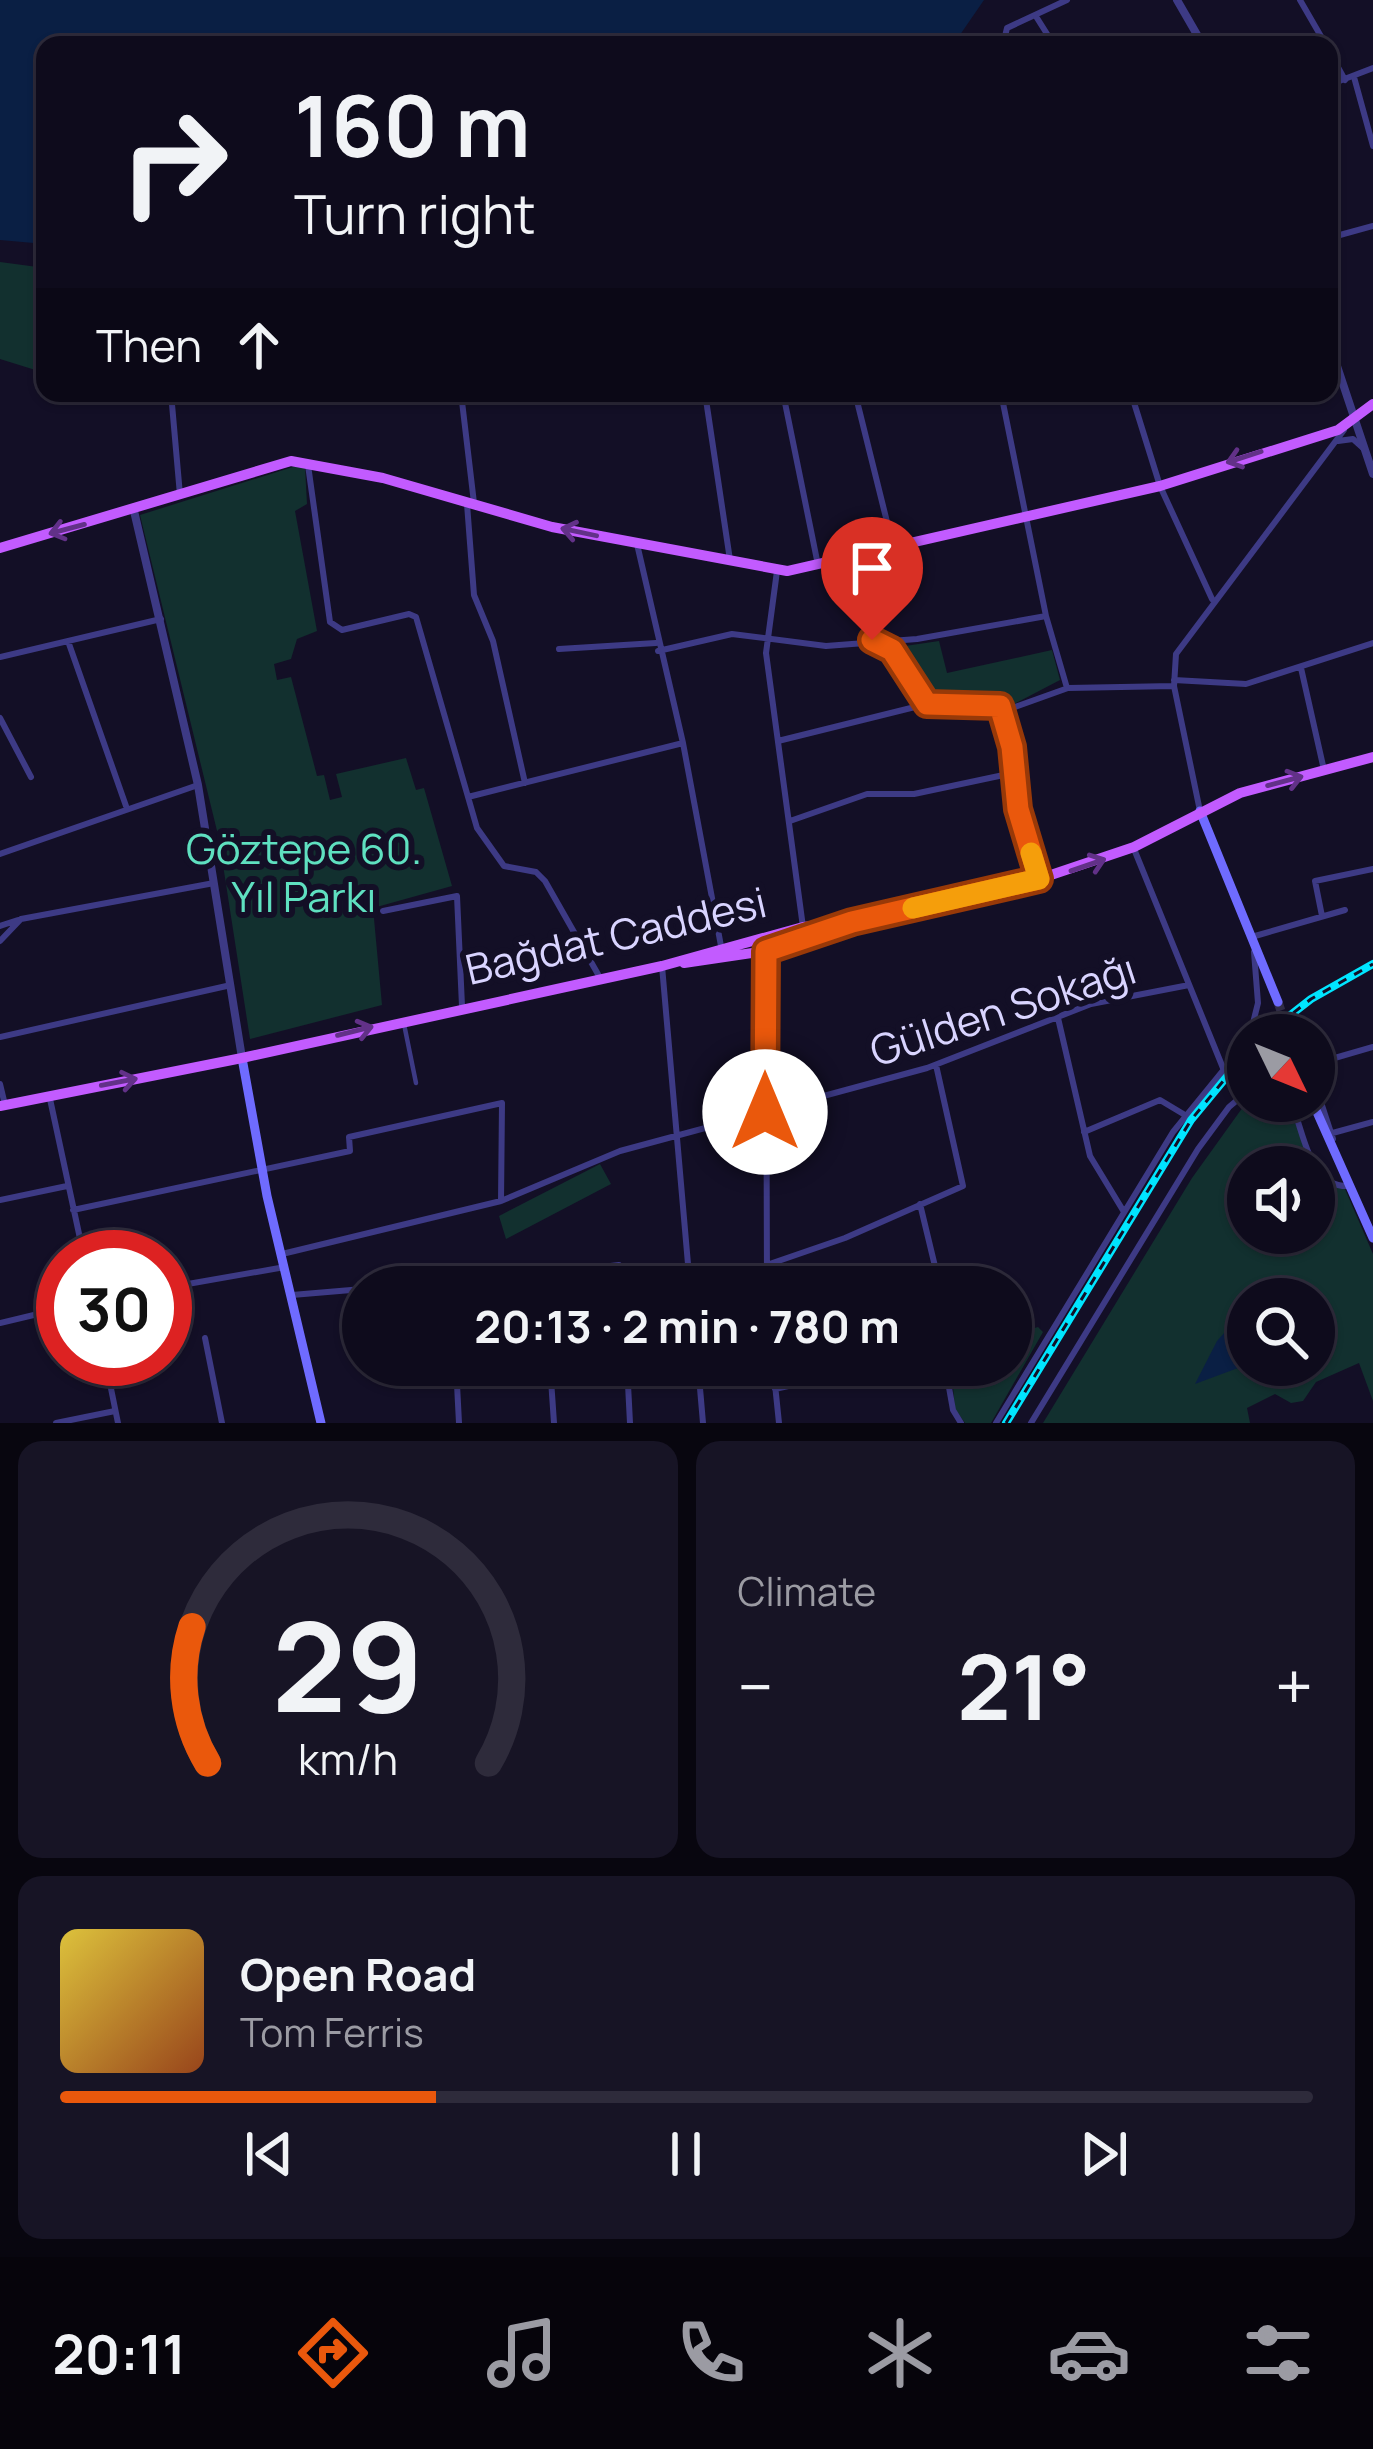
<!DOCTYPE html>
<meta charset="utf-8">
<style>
:root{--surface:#0e0b1c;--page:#171425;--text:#f1f3f6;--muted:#9b9ba3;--line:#2e2b3b;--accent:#ea580c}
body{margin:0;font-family:Manrope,sans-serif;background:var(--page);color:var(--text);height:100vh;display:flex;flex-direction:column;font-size:45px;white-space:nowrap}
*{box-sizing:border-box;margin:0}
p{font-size:39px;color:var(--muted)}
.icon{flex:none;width:66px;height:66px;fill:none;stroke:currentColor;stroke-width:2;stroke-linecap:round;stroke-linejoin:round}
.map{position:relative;height:1423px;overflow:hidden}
.sheet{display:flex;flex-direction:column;gap:18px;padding:18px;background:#08060f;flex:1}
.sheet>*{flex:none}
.hud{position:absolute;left:36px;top:36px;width:1302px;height:366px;border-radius:24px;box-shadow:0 3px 9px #0004,0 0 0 3px var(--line);background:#0e0b1c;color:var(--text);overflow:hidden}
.needle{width:78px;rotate:133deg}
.tools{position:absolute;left:1227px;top:1014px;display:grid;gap:24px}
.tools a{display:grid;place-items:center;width:108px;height:108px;border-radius:50%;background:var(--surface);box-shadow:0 3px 9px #0004,0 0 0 3px var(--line);font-size:60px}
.speed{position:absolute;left:36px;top:1230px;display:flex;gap:24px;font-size:60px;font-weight:700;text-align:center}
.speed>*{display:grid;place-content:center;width:156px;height:156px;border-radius:50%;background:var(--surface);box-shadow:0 3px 9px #0004,0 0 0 3px var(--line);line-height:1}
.speed .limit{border:18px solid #d22;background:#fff;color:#111}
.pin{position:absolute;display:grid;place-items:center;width:102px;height:102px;color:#fff;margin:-123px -51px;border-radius:50% 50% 50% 0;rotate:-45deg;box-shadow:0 0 12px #0007}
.pin .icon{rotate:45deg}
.me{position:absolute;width:132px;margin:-66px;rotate:0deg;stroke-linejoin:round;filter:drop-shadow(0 0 9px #0008)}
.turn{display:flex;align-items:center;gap:42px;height:252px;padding:0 60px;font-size:54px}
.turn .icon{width:156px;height:156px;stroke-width:2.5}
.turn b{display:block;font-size:84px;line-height:102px}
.then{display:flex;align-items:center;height:114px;padding:0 60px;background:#0003;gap:24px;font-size:45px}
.big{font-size:90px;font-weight:700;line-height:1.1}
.sheet .widget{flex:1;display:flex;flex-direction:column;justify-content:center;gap:18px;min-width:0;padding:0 42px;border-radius:24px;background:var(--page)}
.sheet .dial{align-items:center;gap:0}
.dial svg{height:312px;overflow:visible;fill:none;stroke:var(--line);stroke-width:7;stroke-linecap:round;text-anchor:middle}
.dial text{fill:var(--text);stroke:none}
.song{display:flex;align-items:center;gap:36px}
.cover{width:144px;height:144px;border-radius:18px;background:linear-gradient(135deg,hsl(50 70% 55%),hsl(20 70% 35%))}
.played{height:12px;border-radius:6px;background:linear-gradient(90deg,var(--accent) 30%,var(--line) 30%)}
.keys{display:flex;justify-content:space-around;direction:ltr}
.heat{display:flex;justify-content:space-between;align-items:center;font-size:66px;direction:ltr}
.sheet .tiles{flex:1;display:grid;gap:18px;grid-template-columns:1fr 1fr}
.widget:last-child{grid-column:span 2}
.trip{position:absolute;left:342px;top:1266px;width:690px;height:120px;border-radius:60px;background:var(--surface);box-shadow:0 3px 9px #0004,0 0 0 3px var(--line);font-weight:700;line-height:120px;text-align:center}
.tab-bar{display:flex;height:192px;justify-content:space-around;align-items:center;background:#06040b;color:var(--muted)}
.tab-bar .icon{width:84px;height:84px}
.tab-bar .active{color:var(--accent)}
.tab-bar b{font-size:54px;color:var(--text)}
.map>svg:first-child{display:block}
.green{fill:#12302f;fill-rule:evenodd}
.water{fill:#0a1f44}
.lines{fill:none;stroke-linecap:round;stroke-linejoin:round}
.secondary-tunnel{stroke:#312d47;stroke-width:9;stroke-dasharray:9 4.5;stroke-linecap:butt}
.pedestrian{stroke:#3d3a85;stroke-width:4.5}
.minor{stroke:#3d3a85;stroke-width:6}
.tertiary{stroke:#3d3a85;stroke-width:8}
.secondary{stroke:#6f6bff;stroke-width:9}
.primary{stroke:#c25bff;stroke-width:10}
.rail-casing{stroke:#00e5ff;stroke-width:8}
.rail{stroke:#130f26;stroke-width:3;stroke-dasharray:9;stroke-linecap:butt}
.oneway{stroke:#623188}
.route-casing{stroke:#983908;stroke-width:30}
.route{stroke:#ea580c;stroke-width:21}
.slow{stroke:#f59e0b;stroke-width:21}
.labels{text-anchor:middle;stroke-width:12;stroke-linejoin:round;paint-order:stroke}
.park-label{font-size:42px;fill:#5fe0c0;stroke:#130f26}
.street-label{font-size:42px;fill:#d9d4ff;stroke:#130f26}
</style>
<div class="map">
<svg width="1373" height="1423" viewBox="0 0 1373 1423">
<rect width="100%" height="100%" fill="#130f26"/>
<path class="green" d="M0,262L45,268V373L0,359Z
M296,466L305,467L307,504L295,511L317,631L297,639L291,659L274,664L277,680L291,677L317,776L324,775L330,800L342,797L336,774L406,758L416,790L424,788L452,886L373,908L382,1005L250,1039L219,839L140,515Z
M939,641L947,673L1052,650L1060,680L1014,704L930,702L905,646Z
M1248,1100L1278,1101C1301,1121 1300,1141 1310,1167H1248V1233H1314V1173L1323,1183L1345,1189L1373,1254V1401L1359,1363L1316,1382L1303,1401L1291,1403L1275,1394L1247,1408L1250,1423H1043L1192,1178ZM1248,1299H1314V1365H1248Z
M600,1164L611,1184L506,1239L499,1216Z
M1038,1327L1043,1332L991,1423H965L955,1409L951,1365H1011V1335Z"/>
<path class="water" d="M0,0H984L953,45H45V244L0,240Z
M1243,1312L1248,1323L1238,1368L1195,1384L1217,1341Z"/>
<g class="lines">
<path class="secondary-tunnel" d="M1278,1002L1289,1035"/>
<path class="pedestrian" d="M404,1024L416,1083"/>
<path class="minor" d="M1300,0L1326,45
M1037,18L1054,45
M1003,45L1007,28L1067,0
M1329,51L1345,80
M1354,77L1373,146
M1329,85L1373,68
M1329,238L1373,226
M171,393L180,495
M461,393L474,503
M705,393L730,560
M783,393L818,565
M855,393L893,546
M1001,393L1046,616L1067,688
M1131,393L1160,486L1212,599
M1338,441L1353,439L1363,448
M308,465L330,622L342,630L409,614L416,617L477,828L504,866L536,872L545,881L599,976
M467,504L474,595L493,641L525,783
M637,544L683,743L721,946
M777,571L766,653L803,927
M873,640L892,650L927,704
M68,641L126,806
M559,649L656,643
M658,651L732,634L826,646L917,639L1046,616
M0,657L161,619
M1301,668L1324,770
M1174,680L1246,684L1373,643
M1000,705C1019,762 1019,822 1039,879
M0,718L31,777
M778,741L927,704L1015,707L1068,688L1174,686
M468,797L683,743
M1200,811L1174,686L1176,654L1344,430
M790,821L867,794H914L1013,773
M1134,849L1223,1068
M0,854L198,785
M383,911L457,896L462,1006
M1322,916L1315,881L1373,869
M0,926L18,920
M1255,936L1345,910
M0,941L21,919L214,883
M766,951L767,1287
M662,966L690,1287
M1058,1018L1090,1156L1124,1212
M1250,1035L1258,1003L1254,952
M0,1037L231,985
M1314,1064L1373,1047
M1314,1081L1333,1139
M0,1084L5,1105
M50,1099L84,1257
M1290,1101C1305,1130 1307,1189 1350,1186
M1084,1132L1160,1100L1185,1115
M1329,1134L1373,1122
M0,1200L67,1186
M920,1204L940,1287
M73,1210L350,1151L349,1137L502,1103L501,1201
M282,1254L501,1201L620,1151L927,1068L1091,1004L1189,985
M430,1287L619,1265L624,1287
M703,1287L845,1238L963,1186L936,1065
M165,1288L285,1267
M292,1295L363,1289
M0,1323L63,1308
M205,1338L222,1423
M105,1359L118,1423
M456,1365L459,1423
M550,1365L554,1423
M627,1365L630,1423
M698,1365L703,1423
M773,1365L779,1423
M945,1365L953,1410L961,1423
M775,1389L881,1365
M56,1423L115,1411
M996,1423L1173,1132L1248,1040
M1031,1423L1198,1149L1229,1107L1248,1091"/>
<path class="tertiary" d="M1177,0L1203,45
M1329,342L1373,474
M134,511L198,785L242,1058"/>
<path class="secondary" d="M1200,811L1278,1002
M242,1058L267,1196L321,1423
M1312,1101L1373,1238"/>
<path class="primary" d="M0,548L291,461L383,478L552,527L787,571L1160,486L1338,430L1373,404
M684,963L766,951L834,929
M0,1106L242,1058L662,966L803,927L852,922L1039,879L1134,847L1240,793L1373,757"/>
<defs>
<path id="rail" d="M1265,1035L1311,999L1373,964
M1006,1423L1191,1120L1248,1051"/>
</defs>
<use href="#rail" class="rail-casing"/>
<use href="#rail" class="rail"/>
</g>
<defs><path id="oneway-shaft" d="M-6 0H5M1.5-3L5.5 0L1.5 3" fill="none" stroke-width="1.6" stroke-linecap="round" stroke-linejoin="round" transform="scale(3)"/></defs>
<g class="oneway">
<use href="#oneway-shaft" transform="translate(1244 457) rotate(162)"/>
<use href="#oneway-shaft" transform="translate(67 529) rotate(165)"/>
<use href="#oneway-shaft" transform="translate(579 532) rotate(-168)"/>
<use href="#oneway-shaft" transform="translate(1285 781) rotate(-15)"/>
<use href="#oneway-shaft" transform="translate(1088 865) rotate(-19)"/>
<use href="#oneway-shaft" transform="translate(355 1031) rotate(-14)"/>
<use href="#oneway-shaft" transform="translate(119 1082) rotate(-11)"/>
</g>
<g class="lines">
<defs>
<path id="route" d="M765,1112L766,951L852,922L1039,879L1018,809L1012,747L1000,706L927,704L892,650L872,640"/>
</defs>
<use href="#route" class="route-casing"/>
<use href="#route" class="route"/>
<path class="slow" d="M913,908L1039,879L1031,853"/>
</g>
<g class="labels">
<g class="park-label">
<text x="304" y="864">Göztepe 60.<tspan x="304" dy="48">Yıl Parkı</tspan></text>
</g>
<g class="street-label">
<text transform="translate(616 936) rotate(-13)" y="15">Bağdat Caddesi</text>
<text transform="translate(1003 1010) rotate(-18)" y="15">Gülden Sokağı</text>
</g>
</g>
</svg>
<div class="tools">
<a><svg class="needle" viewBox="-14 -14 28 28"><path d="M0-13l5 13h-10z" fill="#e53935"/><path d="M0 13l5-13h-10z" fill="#9b9ba3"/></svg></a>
<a><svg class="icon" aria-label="sound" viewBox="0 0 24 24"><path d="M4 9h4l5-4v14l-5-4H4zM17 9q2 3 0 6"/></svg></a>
<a><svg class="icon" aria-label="search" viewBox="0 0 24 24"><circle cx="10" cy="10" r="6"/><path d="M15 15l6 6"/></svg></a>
</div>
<div class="speed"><div class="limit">30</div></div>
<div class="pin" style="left:872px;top:640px;background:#d93025"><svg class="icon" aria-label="arrive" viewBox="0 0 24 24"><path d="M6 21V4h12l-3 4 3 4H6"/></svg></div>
<svg class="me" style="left:765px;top:1112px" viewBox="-20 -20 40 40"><circle r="19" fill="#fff"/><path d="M0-13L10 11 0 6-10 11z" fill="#ea580c"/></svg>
<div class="trip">20:13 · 2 min · 780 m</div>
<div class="hud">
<div class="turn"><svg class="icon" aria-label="right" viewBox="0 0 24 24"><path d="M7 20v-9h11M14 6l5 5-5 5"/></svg><div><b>160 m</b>Turn right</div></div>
<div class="then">Then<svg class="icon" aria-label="ahead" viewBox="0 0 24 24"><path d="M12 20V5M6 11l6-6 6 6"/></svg></div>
</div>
</div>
<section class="sheet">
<div class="tiles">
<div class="widget dial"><svg viewBox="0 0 100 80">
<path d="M14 69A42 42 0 1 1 86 69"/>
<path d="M14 69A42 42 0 0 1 10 34" stroke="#ea580c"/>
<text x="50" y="56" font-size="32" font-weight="700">29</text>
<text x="50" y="72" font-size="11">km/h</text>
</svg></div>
<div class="widget"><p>Climate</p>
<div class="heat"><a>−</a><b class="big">21°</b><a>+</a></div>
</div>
<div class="widget">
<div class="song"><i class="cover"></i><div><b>Open Road</b><p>Tom Ferris</p></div></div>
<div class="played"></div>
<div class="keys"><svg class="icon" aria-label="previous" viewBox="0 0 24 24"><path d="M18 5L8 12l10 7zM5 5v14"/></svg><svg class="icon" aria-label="pause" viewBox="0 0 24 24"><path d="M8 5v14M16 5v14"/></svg><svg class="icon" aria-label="next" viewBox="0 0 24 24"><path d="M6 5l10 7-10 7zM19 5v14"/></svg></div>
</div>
</div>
</section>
<nav class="tab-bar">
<b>20:11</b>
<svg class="icon active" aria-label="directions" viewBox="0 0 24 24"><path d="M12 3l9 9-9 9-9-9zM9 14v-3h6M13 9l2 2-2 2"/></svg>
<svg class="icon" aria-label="music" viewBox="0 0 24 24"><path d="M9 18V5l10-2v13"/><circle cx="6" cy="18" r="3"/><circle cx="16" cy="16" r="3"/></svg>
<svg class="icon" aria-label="phone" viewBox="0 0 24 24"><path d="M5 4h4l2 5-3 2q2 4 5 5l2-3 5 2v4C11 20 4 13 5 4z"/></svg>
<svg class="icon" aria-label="climate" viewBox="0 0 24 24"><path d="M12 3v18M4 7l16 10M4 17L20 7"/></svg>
<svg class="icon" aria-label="car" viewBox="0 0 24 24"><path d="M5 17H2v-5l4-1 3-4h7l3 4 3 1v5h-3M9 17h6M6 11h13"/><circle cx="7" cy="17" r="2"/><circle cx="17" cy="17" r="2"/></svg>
<svg class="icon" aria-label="filters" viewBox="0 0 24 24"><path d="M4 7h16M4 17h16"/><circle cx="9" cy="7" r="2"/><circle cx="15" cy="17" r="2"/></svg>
</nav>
